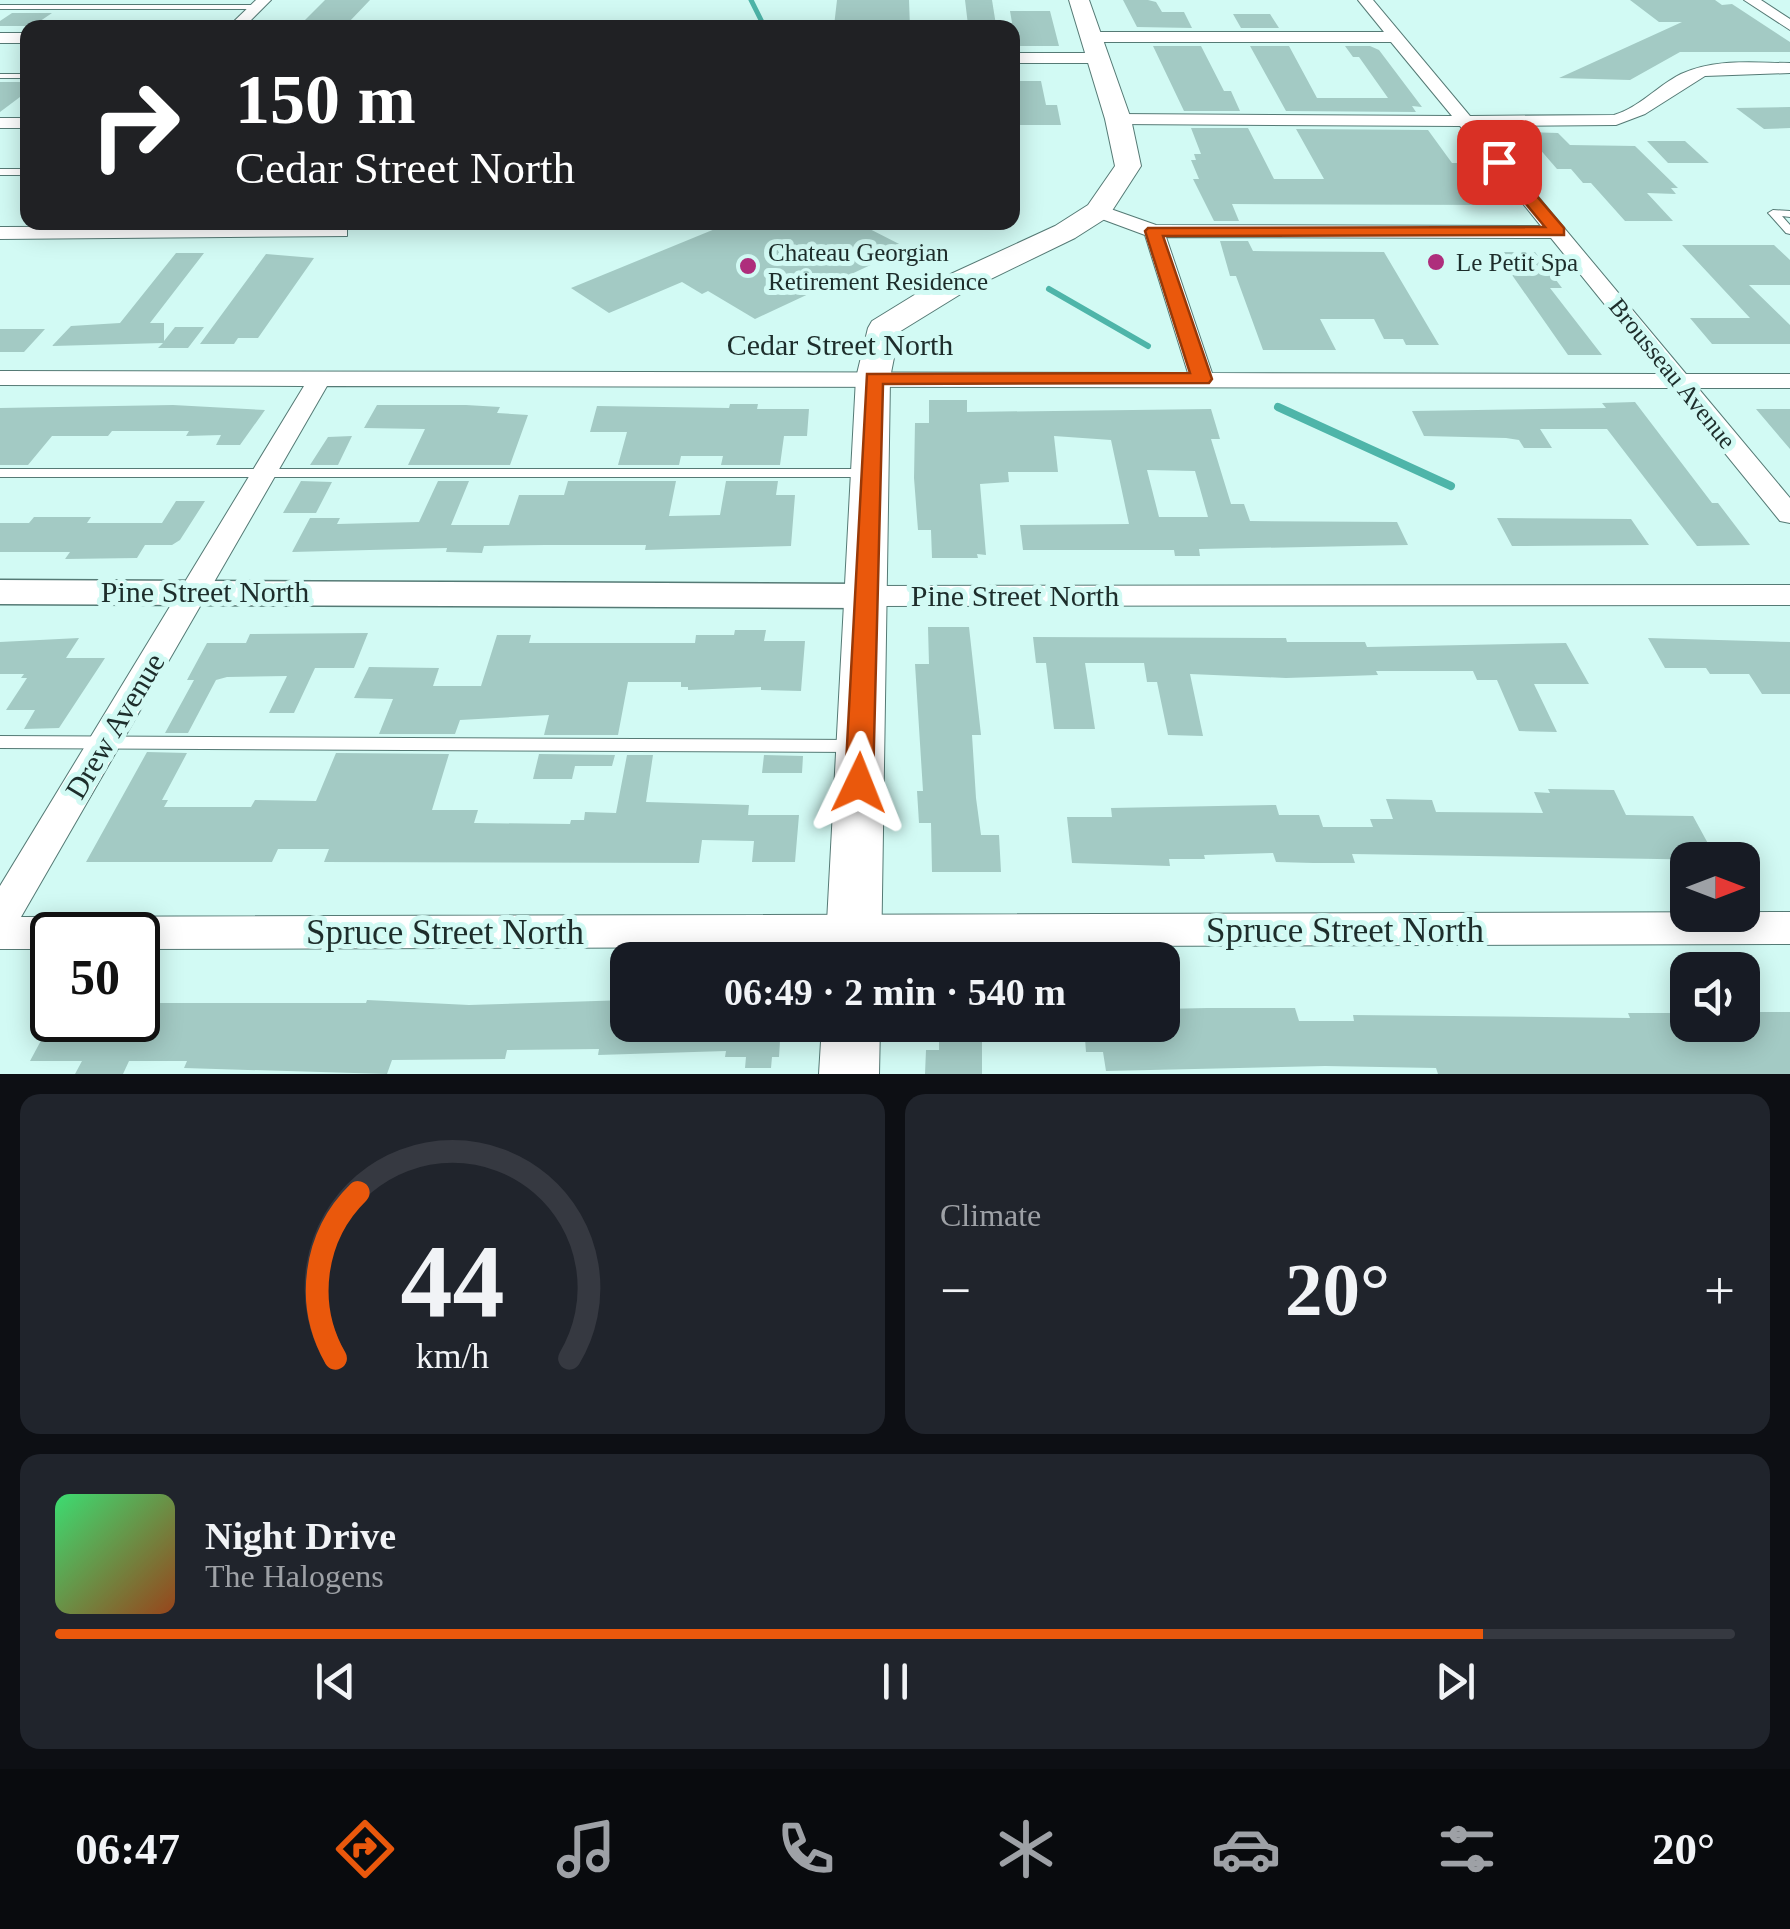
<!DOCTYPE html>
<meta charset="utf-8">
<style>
:root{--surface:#171b24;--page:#20242c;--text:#f1f3f6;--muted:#9ea1a6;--line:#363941;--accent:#ea580c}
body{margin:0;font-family:Georgia,serif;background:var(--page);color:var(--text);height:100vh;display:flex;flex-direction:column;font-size:38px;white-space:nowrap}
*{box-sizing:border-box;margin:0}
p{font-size:32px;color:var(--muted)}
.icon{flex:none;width:55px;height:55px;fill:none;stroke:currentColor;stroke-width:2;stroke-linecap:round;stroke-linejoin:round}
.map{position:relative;height:1074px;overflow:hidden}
.side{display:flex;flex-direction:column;gap:20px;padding:20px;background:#0d0f14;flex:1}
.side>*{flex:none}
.banner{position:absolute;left:20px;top:20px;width:1000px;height:210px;border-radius:20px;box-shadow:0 5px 25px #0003;background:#202124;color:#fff;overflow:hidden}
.needle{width:65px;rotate:90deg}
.fabs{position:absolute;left:1670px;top:842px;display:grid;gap:20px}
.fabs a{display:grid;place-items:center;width:90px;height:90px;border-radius:20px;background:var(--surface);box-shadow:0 5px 25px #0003;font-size:50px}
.speed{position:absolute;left:30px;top:912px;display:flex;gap:20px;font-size:50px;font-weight:700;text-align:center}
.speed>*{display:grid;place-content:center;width:130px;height:130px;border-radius:50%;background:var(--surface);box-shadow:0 5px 25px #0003;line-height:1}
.speed .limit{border:5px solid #111;border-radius:15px;background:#fff;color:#111}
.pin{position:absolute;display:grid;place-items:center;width:85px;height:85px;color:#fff;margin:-42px;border-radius:20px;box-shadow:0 5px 15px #0006}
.me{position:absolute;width:110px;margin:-55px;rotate:2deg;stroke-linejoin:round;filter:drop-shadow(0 0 8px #0008)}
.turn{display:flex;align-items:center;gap:35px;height:210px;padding:0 50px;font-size:45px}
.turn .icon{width:130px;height:130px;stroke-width:2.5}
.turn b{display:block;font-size:70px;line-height:85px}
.big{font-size:75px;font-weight:600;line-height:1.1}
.side .card{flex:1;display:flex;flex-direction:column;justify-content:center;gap:15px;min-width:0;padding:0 35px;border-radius:20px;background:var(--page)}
.side .dial{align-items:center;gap:0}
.dial svg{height:260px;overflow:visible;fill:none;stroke:var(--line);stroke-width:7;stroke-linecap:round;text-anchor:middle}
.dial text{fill:var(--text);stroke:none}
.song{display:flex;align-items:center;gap:30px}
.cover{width:120px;height:120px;border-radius:15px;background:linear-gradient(135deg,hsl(140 70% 55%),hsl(20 70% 35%))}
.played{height:10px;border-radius:5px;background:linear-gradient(90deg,var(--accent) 85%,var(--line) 85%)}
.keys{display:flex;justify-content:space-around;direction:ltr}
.heat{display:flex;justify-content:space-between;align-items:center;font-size:55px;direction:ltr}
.side .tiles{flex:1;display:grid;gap:20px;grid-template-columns:1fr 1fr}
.card:last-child{grid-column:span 2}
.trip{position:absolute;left:610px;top:942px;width:570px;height:100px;border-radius:20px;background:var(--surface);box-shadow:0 5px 25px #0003;font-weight:600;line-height:100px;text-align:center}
.tabs{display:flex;height:160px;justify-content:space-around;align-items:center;background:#090b0e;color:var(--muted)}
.tabs .icon{width:70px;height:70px}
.tabs .active{color:var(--accent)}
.tabs b{font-size:45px;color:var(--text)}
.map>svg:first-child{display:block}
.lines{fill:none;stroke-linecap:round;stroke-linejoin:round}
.stream-far2{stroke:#4eb5a9;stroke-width:5}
.stream-far1{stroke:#4eb5a9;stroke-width:6}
.stream{stroke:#4eb5a9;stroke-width:8}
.building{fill:#a3cac4;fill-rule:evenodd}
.service-casing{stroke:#557a75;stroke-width:2}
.minor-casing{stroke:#557a75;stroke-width:2}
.tertiary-casing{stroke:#557a75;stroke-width:3}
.secondary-casing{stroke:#557a75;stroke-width:2}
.service{fill:#fff;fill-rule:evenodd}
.minor{fill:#fff;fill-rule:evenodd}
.tertiary{fill:#fff;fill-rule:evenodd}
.secondary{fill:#fff;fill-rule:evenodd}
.route{fill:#ea580c;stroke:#983908;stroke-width:2.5}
.poi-dot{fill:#ae2e7c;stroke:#d2faf4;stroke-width:4}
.labels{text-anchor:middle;stroke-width:10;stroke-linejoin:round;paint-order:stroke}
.far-poi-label{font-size:25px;fill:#1d2d2b;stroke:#d2faf4;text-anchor:start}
.far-street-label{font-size:25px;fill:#1d2d2b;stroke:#d2faf4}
.street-label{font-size:30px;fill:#1d2d2b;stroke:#d2faf4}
.near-street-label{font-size:35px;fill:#1d2d2b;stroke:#d2faf4}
</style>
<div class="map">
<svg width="1790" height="1074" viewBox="0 0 1790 1074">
<rect width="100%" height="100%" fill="#d2faf4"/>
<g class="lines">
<path class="stream-far2" d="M751,0L765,28"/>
<path class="stream-far1" d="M1049,289L1148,346"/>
<path class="stream" d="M1278,407L1451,486"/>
</g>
<path class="building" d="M325,0H370L349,22H303Z
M837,0H909L910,28L834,26Z
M965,0H992L996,25H968Z
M1123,0H1148L1156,2L1162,12H1184L1192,28L1137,27Z
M1630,0H1715L1722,5L1732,4L1790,42V52H1680L1630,80L1559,78L1682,22H1659Z
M1010,11H1050L1059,46H1016Z
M12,13H52L33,26H0V21Z
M1233,14H1270L1279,28H1241Z
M1153,46H1201L1224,91H1231L1240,111H1184Z
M1250,46H1289L1317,98H1388L1359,57H1353L1345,46H1370L1379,50L1422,107L1412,106L1416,112L1286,111Z
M1012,81H1041L1046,105H1057L1061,125H1020L1019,113H1012Z
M0,82H28V91L0,112Z
M1790,107V128L1764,129L1736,108Z
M1191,128H1248L1274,179H1324L1296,129L1428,130L1452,163H1460L1491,205L1232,204L1239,221H1214L1193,179H1199L1191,160H1196L1194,154H1201Z
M1525,132L1558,133L1570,145L1635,146L1678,188H1671L1676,194L1647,193L1673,221H1625L1591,183H1583L1571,169H1557Z
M1647,141H1685L1709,163H1668Z
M732,222H856L907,248L755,319L708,291L702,294L682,282L609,313L571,288Z
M1220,241H1248L1253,251L1384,252L1439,345H1406L1403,339H1384L1374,319H1320L1336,350H1263L1236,276H1230Z
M1682,245H1774L1790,260V285H1749L1790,325V344H1712L1690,318H1750Z
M1496,252H1535L1562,288H1550L1602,355H1568Z
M176,253H204L150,323H164V341L175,327H204L188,348H158L163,343L52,346L71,326L120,323Z
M266,254L314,258L258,338H238L234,344H200Z
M0,329H45L24,352H0Z
M929,400H967V412L1211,409L1220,439H1211L1231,504H1244L1250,521L1397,522L1408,545L1199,549L1200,556H1175L1174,550H1023L1020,525L1129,524L1111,440L1054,436L1058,472H1008L1009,482L980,484L986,555L977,554L978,558H932L931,530H918L914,478L915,423H929ZM1147,470L1195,471L1208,517H1159Z
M1635,402L1712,503H1718L1750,545L1697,546L1607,429H1540L1552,448H1524L1519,440L1506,438L1424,436L1412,411L1606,408L1602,403Z
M730,404H758L757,409H809L807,436H784L780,465H721L723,456H681L679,465H618L627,432H590L597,406L729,408Z
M173,405L265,410L240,445H216L221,435L186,436L189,431H112L108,436H52L28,465H0V408Z
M377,405H466L500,407L497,413L528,415L510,465H408L425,429L364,428Z
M1756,409H1790V449Z
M352,436L338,465H310L328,437Z
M301,481L332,482L316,513H283Z
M438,481H469L451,525H509L519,495H564L568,481H676L669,516L720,515L726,481H778L776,495H795L791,546L645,550L646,545H545L484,546L482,553L446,552L447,548L292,552L310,518H340L337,524L419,522Z
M176,501H205L180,540L172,545H145L137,558L65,559L70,552H0V523H29L34,517H91L87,523H162Z
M1497,518L1631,519L1649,545L1512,546Z
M928,627H969L981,735H972L976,798L981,835H999L1001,872H932L931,823H919L917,791H923L915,664H929Z
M735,630H766L764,641H805L801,691L761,690V687L688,690V687H681V682H628L618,735H544L549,715L460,720L455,734H379L393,699L354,698L369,667L439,668L433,686H481L497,635H531L529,643H695L696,635H734Z
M368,633L354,668H315L294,713H269L287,676L227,677L216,680L188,733H165L194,680H187L207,643H246L250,634Z
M1033,637L1286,638L1287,642H1365L1367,647L1566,643L1589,684H1534L1557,732L1519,731L1497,680H1477L1473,671H1376L1378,675L1286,678L1190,674L1203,736L1168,735L1157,682H1147L1144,663H1085L1095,729H1054L1046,663H1036Z
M79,638L66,658H105L59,728L24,729L35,710H6L27,678H21L24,674H0V642Z
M1648,638L1790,642V694H1762L1749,674H1710L1706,668H1665Z
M147,752L187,753L162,800H168L164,807H251L255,800L316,801L336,753L449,754L432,810H478L474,823L570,824L571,820H584L585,812L616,813L627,755H653L646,802L749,805L748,815H799L795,862H752L754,841L702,840L699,863L324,862L329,849H278L272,862H86Z
M539,754L615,755L612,766H575L572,779H533Z
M764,755L803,756L802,773H762Z
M1548,789L1614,790L1626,815L1693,816L1717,860L1352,854L1355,863H1313L1276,862L1273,853L1204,855L1205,859H1169L1170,866L1072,863L1067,817H1112L1111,808L1276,805L1279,815H1319L1323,827H1373L1370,819H1393L1386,799L1432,800L1436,812L1543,813L1534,792L1550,793Z
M367,1000L469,1005L628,1000V1025H781L779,1057H772L771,1068H745L746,1057H725L726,1051L598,1055L599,1049L507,1050L505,1059L392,1060L387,1074L184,1068L187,1061H129L123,1074H75L82,1061H30L52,1020H138V1003H366Z
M1207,1008H1295L1299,1021H1354L1353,1015L1630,1018L1628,1013H1688V1025H1742V1012H1790V1074H1438L1436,1068L1325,1066L1106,1071L1103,1052H1086L1084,1025H1162V1009Z
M939,1025H982V1074H925L926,1050H939Z"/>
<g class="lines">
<defs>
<path id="service" d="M0,5H256L260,7L256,9H0Z
M0,74H28V78H0Z
M0,169H28V175H0Z
M1773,210L1790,211V217L1782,216L1790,225V234L1786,233L1770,215L1768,213Z
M0,469H869L875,473L869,477H0Z
M0,736L855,740L861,742L863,746L861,750L855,752L0,748Z"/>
<path id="minor" d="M256,0H271L243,28H227Z
M1358,0H1373L1470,116L1614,115C1640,107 1657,86 1681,74C1715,58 1754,63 1790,63V73L1705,76L1645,114L1616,125L1479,126L1686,374H1790V388H1698L1790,498V523L1780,521L1672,388L327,386L21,917L1790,912V944L138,949V935H52V949H0V886L304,386L0,385V371L1188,373L1145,235L1091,215V207H1105L1156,225L1541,226L1460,126L1118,124L1109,119L1118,114L1452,116L1391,42H1090L1082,37L1090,32H1384ZM1166,237L1551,238L1661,374L1212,373Z
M1744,0H1761L1790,19V30Z
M0,33H28V43H0Z
M1012,53H1097L1105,58L1097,63H1012Z
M0,118H28V128H0Z
M340,226L347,228V236L0,239V227Z
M1790,585V605L866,606L856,603L852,596L856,589L866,586Z"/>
<path id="tertiary" d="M0,580L866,584L879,587L884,596L879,605L866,608L0,604Z"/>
<path id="secondary" d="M1069,0H1089L1131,119L1141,166L1108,217L1075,238L964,292L899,332L890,378L881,960H825L856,378L868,328L872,321L942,278L1055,226L1088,205L1115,166L1105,119Z
M822,1025H880L879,1074H819Z"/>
</defs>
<use href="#service" class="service-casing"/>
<use href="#minor" class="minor-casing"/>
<use href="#tertiary" class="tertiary-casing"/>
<use href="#secondary" class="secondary-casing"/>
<use href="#service" class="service"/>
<use href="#minor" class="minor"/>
<use href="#tertiary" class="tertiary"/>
<use href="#secondary" class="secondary"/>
</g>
<path class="route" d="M1494,159H1505L1564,228V235L1163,236L1212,379L1209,383L883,384L873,783L869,790L859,794L849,790L845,783L867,374L1190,373L1145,231L1148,228L1545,227L1494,165Z"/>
<g class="poi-dot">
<circle cx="1436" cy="262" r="10"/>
<circle cx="748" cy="266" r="10"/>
</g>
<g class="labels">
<g class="far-poi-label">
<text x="768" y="261">Chateau Georgian<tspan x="768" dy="29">Retirement Residence</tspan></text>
<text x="1456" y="271">Le Petit Spa</text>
</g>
<g class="far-street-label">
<text transform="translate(1673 373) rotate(51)" y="9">Brousseau Avenue</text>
</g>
<g class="street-label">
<text x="840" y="355">Cedar Street North</text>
<text x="205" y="602">Pine Street North</text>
<text x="1015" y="606">Pine Street North</text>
<text transform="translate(115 726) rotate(-59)" y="10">Drew Avenue</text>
</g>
<g class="near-street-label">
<text x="1345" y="942">Spruce Street North</text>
<text x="445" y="944">Spruce Street North</text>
</g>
</g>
</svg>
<div class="fabs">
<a><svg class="needle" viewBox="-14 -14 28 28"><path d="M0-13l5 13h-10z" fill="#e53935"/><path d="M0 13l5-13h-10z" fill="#9ea1a6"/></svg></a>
<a><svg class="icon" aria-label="sound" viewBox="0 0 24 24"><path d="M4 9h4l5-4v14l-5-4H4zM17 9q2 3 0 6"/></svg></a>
</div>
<div class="speed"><div class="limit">50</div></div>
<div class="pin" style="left:1499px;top:162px;background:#d93025"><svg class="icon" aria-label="arrive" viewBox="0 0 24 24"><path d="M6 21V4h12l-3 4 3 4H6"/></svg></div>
<svg class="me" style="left:859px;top:783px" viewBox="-20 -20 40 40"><path d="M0-17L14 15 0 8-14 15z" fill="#ea580c" stroke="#fff" stroke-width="4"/></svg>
<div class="trip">06:49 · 2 min · 540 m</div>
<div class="banner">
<div class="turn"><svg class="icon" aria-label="right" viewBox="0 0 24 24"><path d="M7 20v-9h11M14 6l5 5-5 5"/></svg><div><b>150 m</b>Cedar Street North</div></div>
</div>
</div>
<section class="side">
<div class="tiles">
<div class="card dial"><svg viewBox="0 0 100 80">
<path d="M14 69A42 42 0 1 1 86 69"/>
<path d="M14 69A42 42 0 0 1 21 18" stroke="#ea580c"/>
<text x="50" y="56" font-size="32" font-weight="700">44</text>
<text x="50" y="72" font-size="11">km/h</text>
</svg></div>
<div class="card"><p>Climate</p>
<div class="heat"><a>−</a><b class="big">20°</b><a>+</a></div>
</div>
<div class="card">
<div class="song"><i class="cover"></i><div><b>Night Drive</b><p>The Halogens</p></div></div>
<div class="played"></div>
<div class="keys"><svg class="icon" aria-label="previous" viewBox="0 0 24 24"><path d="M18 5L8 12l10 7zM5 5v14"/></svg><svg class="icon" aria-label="pause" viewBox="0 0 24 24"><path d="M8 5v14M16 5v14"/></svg><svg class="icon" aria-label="next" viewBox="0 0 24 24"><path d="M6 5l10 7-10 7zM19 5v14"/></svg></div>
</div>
</div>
</section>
<nav class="tabs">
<b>06:47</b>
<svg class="icon active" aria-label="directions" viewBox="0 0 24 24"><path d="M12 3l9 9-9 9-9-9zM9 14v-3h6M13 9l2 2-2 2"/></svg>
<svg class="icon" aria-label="music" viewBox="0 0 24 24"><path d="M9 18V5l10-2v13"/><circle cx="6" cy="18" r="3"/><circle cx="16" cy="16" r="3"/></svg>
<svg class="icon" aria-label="phone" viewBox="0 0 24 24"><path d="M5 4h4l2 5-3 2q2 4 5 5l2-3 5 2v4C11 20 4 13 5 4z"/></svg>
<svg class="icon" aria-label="climate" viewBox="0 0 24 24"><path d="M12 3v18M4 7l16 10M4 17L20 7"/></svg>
<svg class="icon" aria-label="car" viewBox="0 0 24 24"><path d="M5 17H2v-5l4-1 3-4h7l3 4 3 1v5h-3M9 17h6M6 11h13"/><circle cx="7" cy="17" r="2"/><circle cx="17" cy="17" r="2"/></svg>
<svg class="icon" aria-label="filters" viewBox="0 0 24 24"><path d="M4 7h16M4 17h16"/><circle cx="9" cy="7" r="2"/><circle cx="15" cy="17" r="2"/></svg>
<b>20°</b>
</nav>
